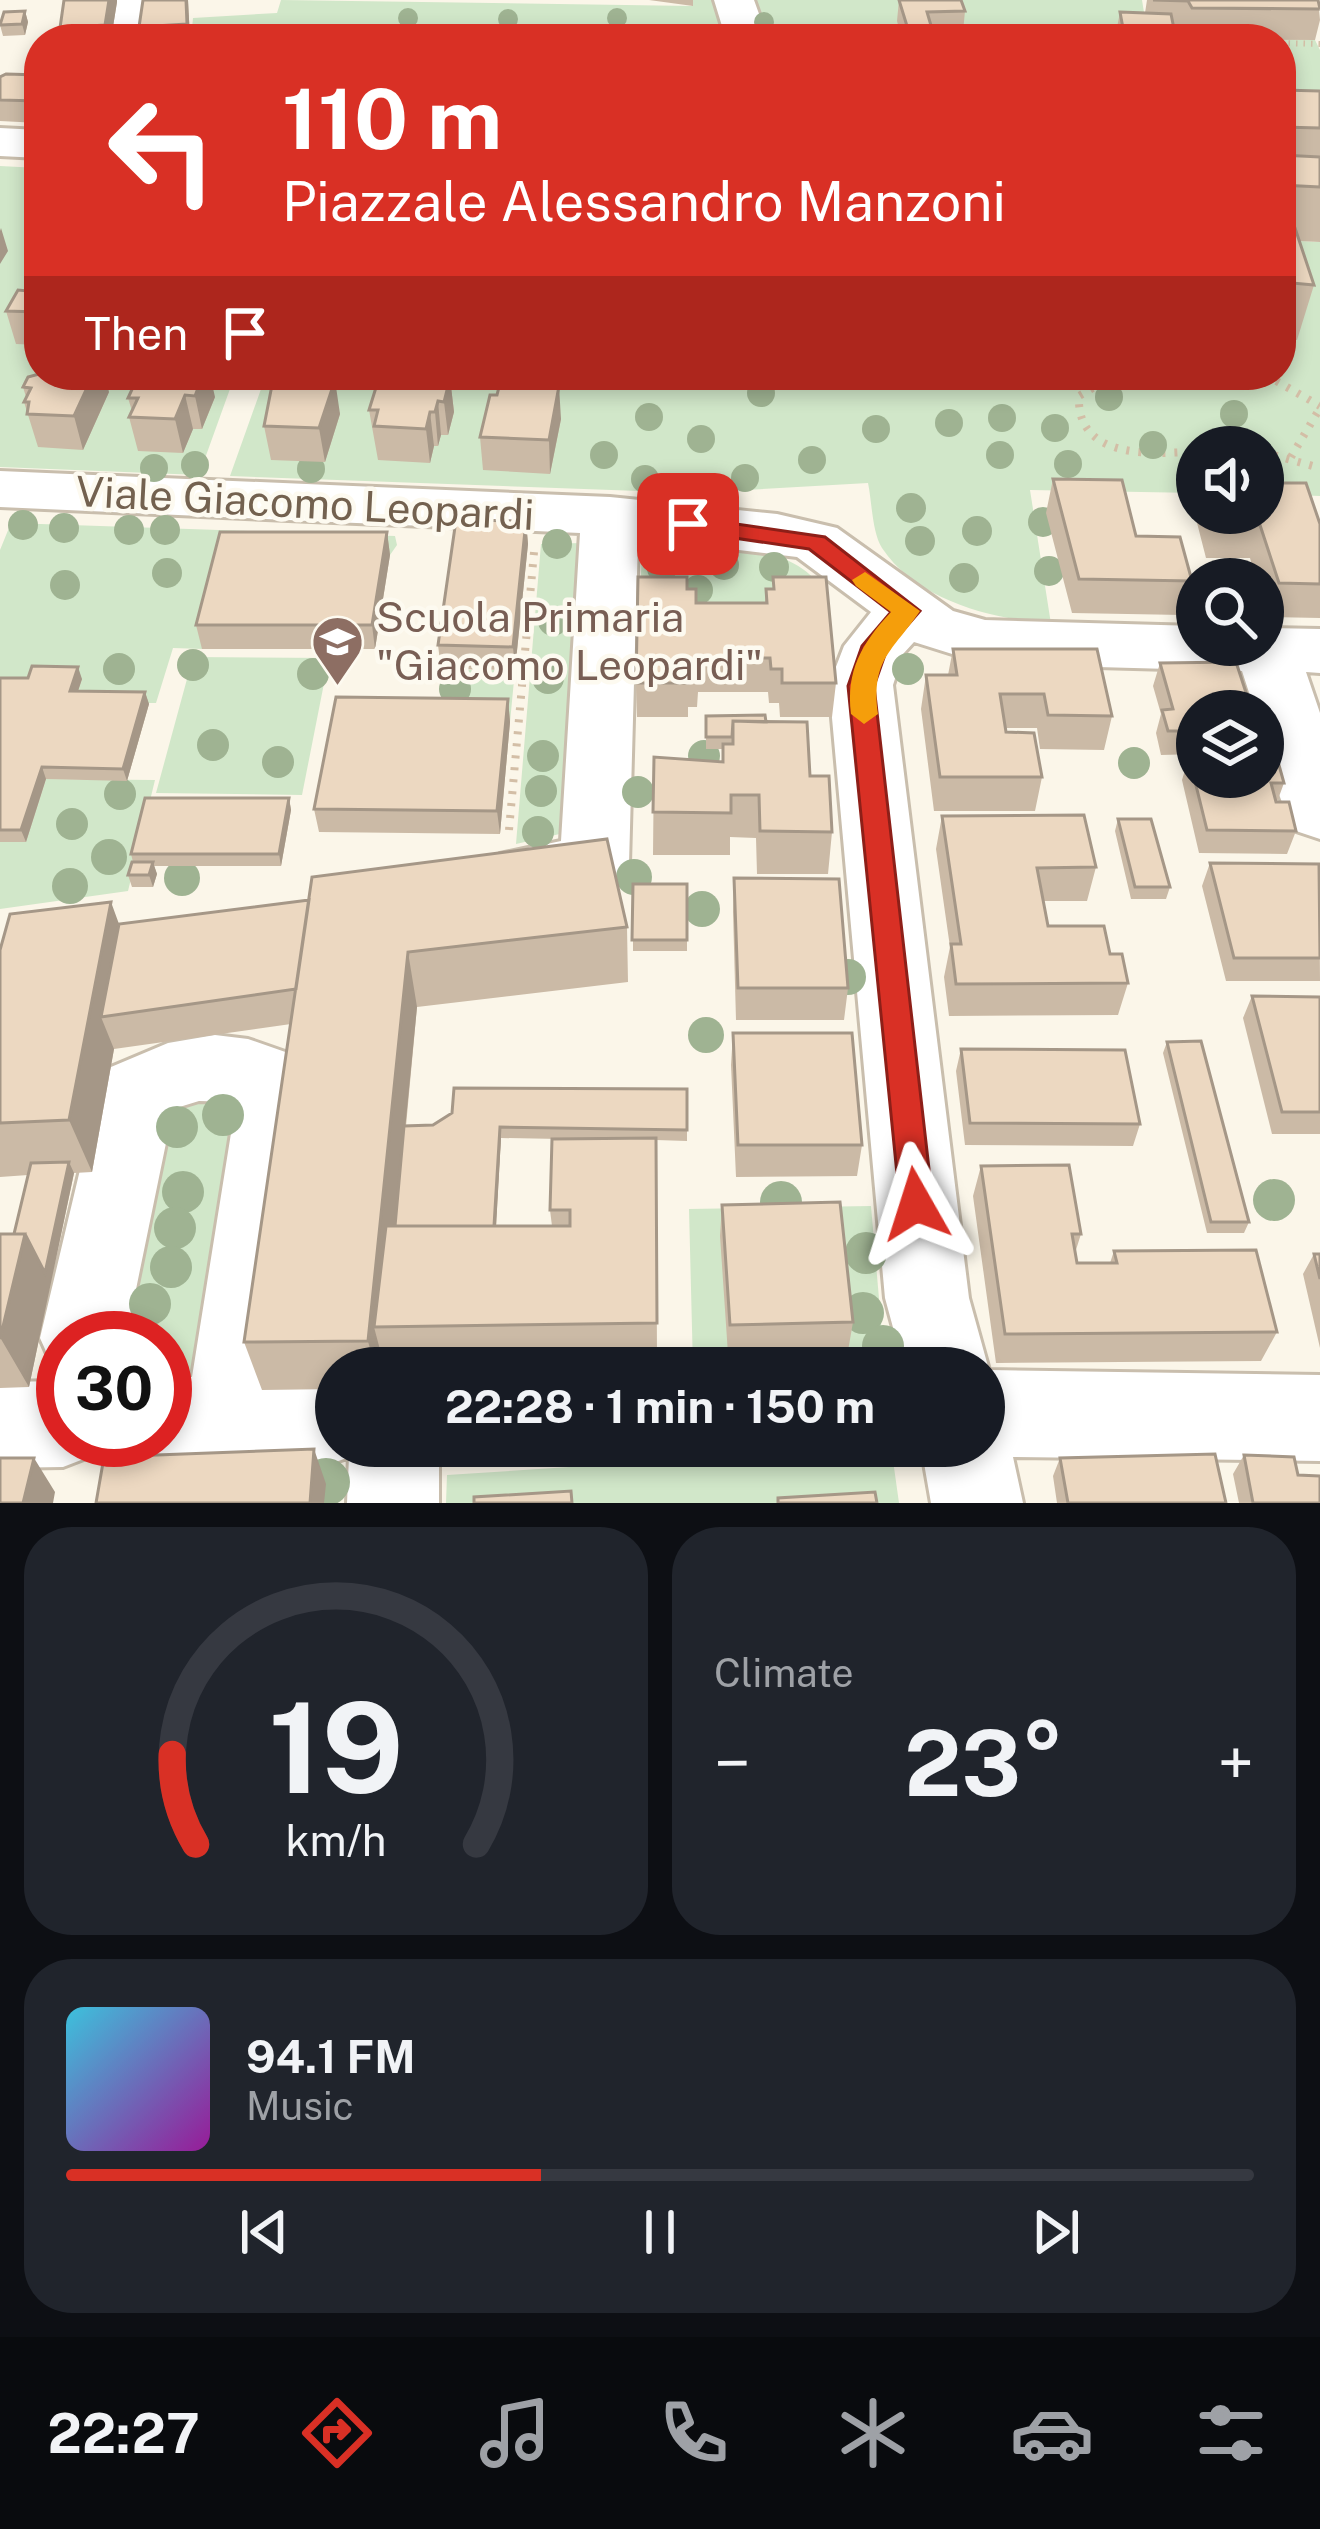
<!DOCTYPE html>
<meta charset="utf-8">
<style>
:root{--surface:#171b24;--page:#20242c;--text:#f1f3f6;--muted:#9ea1a6;--line:#363941;--accent:#d93025}
body{margin:0;font-family:"Public Sans",sans-serif;background:var(--page);color:var(--text);height:100vh;display:flex;flex-direction:column;font-size:45px;white-space:nowrap}
*{box-sizing:border-box;margin:0}
p{font-size:39px;color:var(--muted)}
.icon{flex:none;width:66px;height:66px;fill:none;stroke:currentColor;stroke-width:2;stroke-linecap:round;stroke-linejoin:round}
.map{position:relative;height:1503px;overflow:hidden}
.drawer{display:flex;flex-direction:column;gap:24px;padding:24px;background:#0d0f14;flex:1}
.drawer>*{flex:none}
.guide{position:absolute;left:24px;top:24px;width:1272px;height:366px;border-radius:48px;box-shadow:0 6px 18px #0003;background:#d93025;color:#fff;overflow:hidden}
.fabs{position:absolute;left:1176px;top:426px;display:grid;gap:24px}
.fabs a{display:grid;place-items:center;width:108px;height:108px;border-radius:50%;background:var(--surface);box-shadow:0 6px 18px #0003;font-size:60px}
.speed{position:absolute;left:36px;top:1311px;display:flex;gap:24px;font-size:60px;font-weight:700;text-align:center}
.speed>*{display:grid;place-content:center;width:156px;height:156px;border-radius:50%;background:var(--surface);box-shadow:0 6px 18px #0003;line-height:1}
.speed .limit{border:18px solid #d22;background:#fff;color:#111}
.pin{position:absolute;display:grid;place-items:center;width:102px;height:102px;color:#fff;margin:-51px;border-radius:24px;box-shadow:0 6px 18px #0006}
.me{position:absolute;width:132px;margin:-66px;rotate:354deg;stroke-linejoin:round;filter:drop-shadow(0 0 9px #0008)}
.turn{display:flex;align-items:center;gap:42px;height:252px;padding:0 60px;font-size:54px}
.turn .icon{width:156px;height:156px;stroke-width:2.5}
.turn b{display:block;font-size:84px;line-height:102px}
.then{display:flex;align-items:center;height:114px;padding:0 60px;background:#0003;gap:24px;font-size:45px}
.big{font-size:90px;font-weight:700;line-height:1.1}
.drawer .card{flex:1;display:flex;flex-direction:column;justify-content:center;gap:18px;min-width:0;padding:0 42px;border-radius:48px;background:var(--page)}
.drawer .dial{align-items:center;gap:0}
.dial svg{height:312px;overflow:visible;fill:none;stroke:var(--line);stroke-width:7;stroke-linecap:round;text-anchor:middle}
.dial text{fill:var(--text);stroke:none}
.song{display:flex;align-items:center;gap:36px}
.cover{width:144px;height:144px;border-radius:18px;background:linear-gradient(135deg,hsl(190 70% 55%),hsl(300 70% 35%))}
.played{height:12px;border-radius:6px;background:linear-gradient(90deg,var(--accent) 40%,var(--line) 40%)}
.keys{display:flex;justify-content:space-around;direction:ltr}
.heat{display:flex;justify-content:space-between;align-items:center;font-size:66px;direction:ltr}
.drawer .tiles{flex:1;display:grid;gap:24px;grid-template-columns:1fr 1fr}
.card:last-child{grid-column:span 2}
.trip{position:absolute;left:315px;top:1347px;width:690px;height:120px;border-radius:60px;background:var(--surface);box-shadow:0 6px 18px #0003;font-weight:700;line-height:120px;text-align:center}
.tab-bar{display:flex;height:192px;justify-content:space-around;align-items:center;background:#090b0e;color:var(--muted)}
.tab-bar .icon{width:84px;height:84px}
.tab-bar .on{color:var(--accent)}
.tab-bar b{font-size:54px;color:var(--text)}
.map>svg:first-child{display:block}
.green{fill:#d1e7c9}
.lines{fill:none;stroke-linecap:round;stroke-linejoin:round}
.minor-casing{stroke:#c9bead;stroke-width:6}
.path-far1{stroke:#d3bea6;stroke-width:6;stroke-dasharray:1.5 6;stroke-linecap:butt}
.path{stroke:#d3bea6;stroke-width:8;stroke-dasharray:3 9;stroke-linecap:butt}
.minor{fill:#fff;fill-rule:evenodd}
.tree{fill:#9fb392}
.wall{fill:#cbbaa6;fill-rule:evenodd}
.shaded-wall{fill:#a59787}
.building{fill:#ecd8c1;stroke:#a59787;stroke-width:3}
.route{fill:#d93025;stroke:#8d1f18;stroke-width:3}
.slow{fill:#f59e0b}
.labels{text-anchor:middle;stroke-width:9;stroke-linejoin:round;paint-order:stroke}
.street-label{font-size:42px;fill:#73614f;stroke:#fdfaf0}
.education-label{font-size:42px;fill:#785e54;stroke:#fdfaf0;text-anchor:start}
</style>
<div class="map">
<svg width="1320" height="1503" viewBox="0 0 1320 1503">
<rect width="100%" height="100%" fill="#fbf6e9"/>
<path class="green" d="M281,0L692,6L691,0H723L736,39H191L193,18L277,13Z
M745,0H1142L1147,31H1182L1213,39L1116,34L1117,39H927L925,33L958,20L902,39H759Z
M1281,39L1315,40L1320,50V145L1281,143Z
M0,166L39,168V375H235L199,475L0,467Z
M1281,240L1320,242V496L1263,494V447H1197V493L1030,490L1051,624C993,619 917,601 882,548C872,532 872,502 868,483L694,493L230,476L266,375H1281Z
M11,523L395,536L397,545L390,555H226L202,649L173,648L156,703H74L81,679L0,690V550Z
M582,543L564,833L516,844L541,544Z
M642,543C701,548 802,535 829,602H640Z
M193,657L329,658L302,795L156,793Z
M450,670H515L510,722H443Z
M46,779L155,780L128,891L0,909V842L26,841Z
M241,1101L198,1381L165,1382V1338H113L156,1103Z
M871,1206L885,1368H693L689,1209Z
M891,1446L899,1503H446L447,1475Z"/>
<g class="lines">
<defs>
<path id="minor" d="M114,0H154L148,39H106Z
M714,0H754L768,39H726Z
M0,128L39,130V158L0,156Z
M0,471L610,497L777,514L837,528L953,611L985,620L1197,626V645H1263V628L1320,629V673L1306,672L1320,713V839L1296,831C1276,796 1263,751 1263,711H1255L1242,671L984,664L914,642L903,654L893,685L969,1298L989,1370L1320,1375V1461L1013,1457L1023,1503H931L921,1446H984V1368H904L885,1298L829,685L844,646L871,612L797,557L638,538L629,864L619,883L525,900L500,892L490,873L500,854L561,841L580,533L0,507Z
M215,1035L248,1039L291,1054L315,1098L279,1376H336V1446H439V1503H347L349,1457L336,1462L165,1464L134,1452L129,1440H165V1378L192,1377L236,1102L199,1101L173,1109L126,1338H63V1371L53,1367L40,1338L99,1090L111,1067L168,1043Z
M63,1381V1440H101L94,1455L63,1467L0,1468V1382Z"/>
</defs>
<use href="#minor" class="minor-casing"/>
<path class="path-far1" d="M1281,43L1320,44"/>
<path class="path" d="M1151,375L1096,386L1079,396C1076,459 1150,455 1197,451
M1266,375L1320,406
M1263,452L1320,468
M1291,457L1320,408
M509,830L534,552"/>
<use href="#minor" class="minor"/>
</g>
<g class="tree">
<circle cx="408" cy="18" r="10"/>
<circle cx="617" cy="18" r="10"/>
<circle cx="508" cy="19" r="10"/>
<circle cx="764" cy="22" r="10"/>
<circle cx="761" cy="393" r="14"/>
<circle cx="1109" cy="397" r="14"/>
<circle cx="1234" cy="414" r="14"/>
<circle cx="649" cy="417" r="14"/>
<circle cx="1002" cy="418" r="14"/>
<circle cx="949" cy="423" r="14"/>
<circle cx="1055" cy="428" r="14"/>
<circle cx="876" cy="429" r="14"/>
<circle cx="701" cy="439" r="14"/>
<circle cx="1153" cy="445" r="14"/>
<circle cx="604" cy="455" r="14"/>
<circle cx="1000" cy="455" r="14"/>
<circle cx="812" cy="460" r="14"/>
<circle cx="1068" cy="464" r="14"/>
<circle cx="195" cy="465" r="14"/>
<circle cx="154" cy="468" r="14"/>
<circle cx="311" cy="469" r="14"/>
<circle cx="745" cy="478" r="14"/>
<circle cx="645" cy="479" r="14"/>
<circle cx="911" cy="508" r="15"/>
<circle cx="1043" cy="522" r="15"/>
<circle cx="23" cy="525" r="15"/>
<circle cx="64" cy="528" r="15"/>
<circle cx="129" cy="530" r="15"/>
<circle cx="165" cy="530" r="15"/>
<circle cx="977" cy="531" r="15"/>
<circle cx="920" cy="541" r="15"/>
<circle cx="557" cy="544" r="15"/>
<circle cx="724" cy="565" r="15"/>
<circle cx="774" cy="567" r="15"/>
<circle cx="662" cy="568" r="15"/>
<circle cx="1049" cy="571" r="15"/>
<circle cx="167" cy="573" r="15"/>
<circle cx="964" cy="578" r="15"/>
<circle cx="65" cy="585" r="15"/>
<circle cx="698" cy="590" r="15"/>
<circle cx="553" cy="621" r="15"/>
<circle cx="193" cy="665" r="16"/>
<circle cx="119" cy="669" r="16"/>
<circle cx="908" cy="669" r="16"/>
<circle cx="313" cy="674" r="16"/>
<circle cx="548" cy="678" r="16"/>
<circle cx="455" cy="689" r="16"/>
<circle cx="213" cy="745" r="16"/>
<circle cx="543" cy="756" r="16"/>
<circle cx="704" cy="756" r="16"/>
<circle cx="278" cy="762" r="16"/>
<circle cx="1134" cy="763" r="16"/>
<circle cx="541" cy="791" r="16"/>
<circle cx="638" cy="792" r="16"/>
<circle cx="120" cy="794" r="16"/>
<circle cx="72" cy="824" r="16"/>
<circle cx="538" cy="832" r="16"/>
<circle cx="109" cy="857" r="18"/>
<circle cx="634" cy="877" r="18"/>
<circle cx="182" cy="878" r="18"/>
<circle cx="70" cy="886" r="18"/>
<circle cx="702" cy="909" r="18"/>
<circle cx="848" cy="977" r="18"/>
<circle cx="706" cy="1035" r="18"/>
<circle cx="223" cy="1115" r="21"/>
<circle cx="177" cy="1127" r="21"/>
<circle cx="183" cy="1192" r="21"/>
<circle cx="1274" cy="1200" r="21"/>
<circle cx="781" cy="1202" r="21"/>
<circle cx="175" cy="1228" r="21"/>
<circle cx="866" cy="1253" r="21"/>
<circle cx="171" cy="1267" r="21"/>
<circle cx="150" cy="1304" r="21"/>
<circle cx="863" cy="1313" r="21"/>
<circle cx="883" cy="1346" r="21"/>
<circle cx="326" cy="1482" r="24"/>
</g>
<path class="wall" d="M143,0H188L190,39H141L139,27Z
M649,0H693V6Z
M899,0L965,11L963,32L933,33L935,39H902L897,21Z
M1147,0H1318L1320,20L1315,40L1185,39L1182,31H1174L1176,39H1117L1116,33L1120,12L1145,13Z
M117,2L111,39H63L60,28Z
M25,11L28,22L25,35L3,36L0,25Z
M39,74V123L0,121V77Z
M1281,90L1320,91V242L1299,241L1314,285L1297,340L1281,339Z
M39,254V345L16,344L6,311L28,291L32,283L29,271Z
M326,376L340,414L325,462L271,460L264,426Z
M450,378L454,412L448,435H441L438,446H434L430,463L378,460L369,410L397,381Z
M134,385L215,397L202,429H193L183,453L138,451L129,417L132,411L128,398Z
M23,387L109,392L83,450L38,447L24,402L26,397Z
M561,419L550,474L483,470L480,437Z
M1053,479L1136,536L1192,581L1183,615L1072,613L1046,513Z
M1197,507V513H1263L1320,524V618L1268,617L1263,602V579H1256L1250,558H1206L1195,515Z
M526,521L528,544L515,670L441,669L438,645Z
M387,532L390,555L375,649H202L196,625Z
M687,589L696,603H765L766,589L836,683L832,717H780L779,703H769L768,692H698L697,707H688V717H637L636,683Z
M953,649L1112,716L1104,750L1040,749L1037,728H1006V732L1042,777L1035,811H934L921,709L926,675H948Z
M1160,663L1197,711V754L1161,755L1156,733L1161,714L1153,686Z
M0,678L82,679L78,691L145,692L149,704L127,781L46,779L26,842H0Z
M508,699L510,722L500,834L319,832L314,809Z
M706,716L766,722L810,776L832,832L828,874H757L756,838L730,837V855H653L654,757L723,762V749H706Z
M1189,757L1284,783L1277,802L1296,831L1287,854L1199,853L1182,780Z
M289,798L291,810L281,866H154L157,874L153,887H132L128,875L133,862L131,854Z
M942,816L1096,867L1087,901H1043L1048,926L1110,954L1128,983L1118,1015L949,1016L944,977L950,947L936,849Z
M1118,819L1170,887L1166,899H1131L1115,831Z
M1210,863L1319,864L1320,981H1226L1202,886Z
M734,878L848,988L844,1020H736L733,912Z
M633,884H687V951H633Z
M119,924L627,927L628,982L417,1007L406,1126L433,1125L687,1089V1141L656,1140L657,1359L383,1364V1361L382,1368H336V1389L262,1390L244,1342L291,1024L114,1049L92,1172L74,1173L29,1387L0,1388V1234H14L28,1175L0,1177V950ZM501,1138L560,1139L550,1210L552,1226H496Z
M1252,996L1320,997V1134H1272L1243,1018Z
M733,1033L862,1145L857,1176L736,1177L731,1065Z
M1167,1042L1249,1222L1244,1233H1207L1163,1053Z
M961,1049L1140,1124L1133,1146L965,1145L956,1071Z
M981,1166L1081,1234L1075,1253L1077,1263H1110L1114,1251L1277,1332L1261,1361L996,1363L973,1196Z
M722,1205L853,1322L848,1351L728,1354L720,1236Z
M1314,1254H1320V1348L1303,1274Z
M1244,1455L1298,1475L1320,1503H1239L1233,1474Z
M1060,1458L1226,1503H1057L1053,1476Z"/>
<path class="shaded-wall" d="M109,0H117V2L111,39H108L105,25Z
M186,0H188L190,39L187,24Z
M25,11L28,22L25,35L22,24Z
M1,228L8,251L0,264V231Z
M93,375H105L109,392L83,450L74,416Z
M203,375H210L215,397L202,429L195,396Z
M326,376L329,397L335,380L340,414L325,462L319,428Z
M450,378L454,412L448,435L444,402Z
M559,386L561,419L550,474L549,440Z
M185,395L193,429L183,453L175,419Z
M438,401L441,435L438,446L435,412Z
M430,412L434,446L430,463L426,429Z
M526,521L528,544L515,670L513,647Z
M387,532L390,555L375,649L372,625Z
M78,667L82,679L74,703L70,691Z
M145,692L149,704L127,781L123,769Z
M508,699L510,722L500,834L497,811Z
M42,767L46,779L26,842L21,830Z
M289,798L291,810L281,866L279,854Z
M153,862L157,874L153,887L149,875Z
M111,902L131,957L101,1017L114,1049L92,1172L69,1120Z
M408,952L417,1007L393,1253L374,1327L383,1361L382,1368H375L368,1341Z
M500,1127L501,1138L494,1263L493,1252Z
M69,1162L74,1173L29,1387L1,1339L25,1234Z
M314,1449L326,1484L324,1503H310Z
M34,1458L55,1492L53,1503H23Z"/>
<path class="building" d="M64,0H109L105,25L60,28Z
M143,0H186L187,24L139,27Z
M899,0H961L965,11L927,12L935,39H911Z
M1153,0H1318L1320,9L1192,8L1188,1Z
M25,11L22,24L0,25L4,12Z
M1120,12L1171,14L1176,39H1125Z
M6,74L39,75V101L0,100V77Z
M1281,90L1320,91V128L1281,127Z
M1281,155L1320,157V187L1281,185Z
M1281,186L1314,285L1281,282Z
M39,254V312L6,311L18,290L28,291L39,271H29Z
M39,374L93,375L74,416L27,414L29,402H24L31,388L23,387L28,377Z
M148,375H203L195,396L185,395L175,419L129,417L138,398H128L134,385L144,386Z
M274,375L326,376L325,380H335L319,428L264,426Z
M399,376L450,378L444,402L438,401L435,412H430L426,429L374,426L378,410H369L378,381H397Z
M500,383L559,386L549,440L480,437L490,395H497Z
M1053,479L1122,480L1136,536L1180,537L1192,581L1079,579Z
M1263,483H1306L1320,524V584L1279,583L1260,525L1216,524L1213,513H1263Z
M456,520L526,521L513,647L438,645Z
M220,532H387L372,625H196Z
M638,577H687V589H696V603H767L766,589H774L773,577H826L836,683H782V669H771L770,658H698V673H688V683H636Z
M953,649H1097L1112,716L1048,715L1044,694H1000L1006,732L1034,733L1042,777H940L926,675H957Z
M1236,662L1252,711H1197V731H1168L1162,710L1173,709L1160,663Z
M32,666L78,667L70,691L145,692L123,769L42,767L21,830H0V678H28Z
M336,697L508,699L497,811L314,809Z
M765,715L766,722L733,721L732,737H706V716Z
M733,721L807,722L810,776H829L832,832L760,831L759,795H731V813L653,812L654,757L723,762V744H733Z
M1189,757H1197V777H1263V758H1277L1284,783H1271L1276,802H1289L1296,831L1207,830Z
M145,798H289L279,854H131Z
M1084,815L1096,867L1037,868L1048,926H1104L1110,954H1122L1128,983L956,984L951,944H961L942,816Z
M1118,819H1151L1170,887H1135Z
M607,839L627,927L408,952L368,1341L244,1342L312,877Z
M132,862H153L149,875H128Z
M1210,863L1319,864L1320,958H1234Z
M734,878L839,879L848,988H738Z
M633,884H687V940H632Z
M309,900L296,989L101,1017L119,924Z
M111,902L69,1120L0,1123V950L10,914Z
M1252,996L1320,997V1112H1282Z
M733,1033H852L862,1145H738Z
M1201,1041L1249,1222H1211L1167,1042Z
M961,1049L1125,1050L1140,1124L970,1123Z
M454,1088L687,1089V1130L500,1127L494,1226H395L404,1126L433,1125L452,1113Z
M656,1138L657,1323L374,1327L386,1226H570V1210H550L552,1139Z
M69,1162L45,1273L25,1234H14L31,1163Z
M1069,1165L1081,1234H1072L1077,1263H1117L1114,1251L1256,1250L1277,1332L1005,1334L981,1166Z
M840,1202L853,1322L730,1325L722,1205Z
M0,1234H25L0,1339Z
M1314,1254H1320V1279Z
M314,1449L310,1503H96L104,1457Z
M1215,1454L1226,1503H1068L1060,1458Z
M1244,1455L1294,1457L1298,1475L1320,1476V1503H1253Z
M0,1458H34L23,1503H0Z
M571,1491L572,1503H474V1497Z
M875,1492L877,1503H778V1498Z"/>
<path class="route" d="M688,517L825,537L920,611L887,649L874,686L933,1204L928,1214L916,1219L905,1214L900,1204L848,686L862,646L891,612L809,549L680,530L676,524Z"/>
<path class="slow" d="M865,572L920,611C892,652 871,659 878,714L864,724L851,714C846,671 861,644 891,612L856,586L852,580Z"/>
<defs>
<symbol id="school-pin" viewBox="-11 -11 22 30"><path d="M0 17L-7.5 6A9.5 9.5 0 1 1 7.5 6Z" fill="#8d6e63" stroke="#fdfaf0"/><path d="M0-5L7-2L0 1L-7-2ZM-4 1L0 2.5L4 1V4Q0 6-4 4Z" fill="#fff"/></symbol>
</defs>
<g fill-rule="evenodd">
<use href="#school-pin" x="308" y="612" width="59" height="81"/>
</g>
<g class="labels">
<g class="street-label">
<text transform="translate(305 503) rotate(3)" y="15">Viale Giacomo Leopardi</text>
</g>
<g class="education-label">
<text x="376" y="632">Scuola Primaria<tspan x="376" dy="48">"Giacomo Leopardi"</tspan></text>
</g>
</g>
</svg>
<div class="fabs">
<a><svg class="icon" aria-label="sound" viewBox="0 0 24 24"><path d="M4 9h4l5-4v14l-5-4H4zM17 9q2 3 0 6"/></svg></a>
<a><svg class="icon" aria-label="search" viewBox="0 0 24 24"><circle cx="10" cy="10" r="6"/><path d="M15 15l6 6"/></svg></a>
<a><svg class="icon" aria-label="layers" viewBox="0 0 24 24"><path d="M12 4l9 5-9 5-9-5zM3 14l9 5 9-5"/></svg></a>
</div>
<div class="speed"><div class="limit">30</div></div>
<div class="pin" style="left:688px;top:524px;background:#d93025"><svg class="icon" aria-label="arrive" viewBox="0 0 24 24"><path d="M6 21V4h12l-3 4 3 4H6"/></svg></div>
<svg class="me" style="left:916px;top:1204px" viewBox="-20 -20 40 40"><path d="M0-17L14 15 0 8-14 15z" fill="#d93025" stroke="#fff" stroke-width="4"/></svg>
<div class="trip">22:28 · 1 min · 150 m</div>
<div class="guide">
<div class="turn"><svg class="icon" aria-label="left" viewBox="0 0 24 24"><path d="M17 20v-9H6M10 6l-5 5 5 5"/></svg><div><b>110 m</b>Piazzale Alessandro Manzoni</div></div>
<div class="then">Then<svg class="icon" aria-label="arrive" viewBox="0 0 24 24"><path d="M6 21V4h12l-3 4 3 4H6"/></svg></div>
</div>
</div>
<section class="drawer">
<div class="tiles">
<div class="card dial"><svg viewBox="0 0 100 80">
<path d="M14 69A42 42 0 1 1 86 69"/>
<path d="M14 69A42 42 0 0 1 8 46" stroke="#d93025"/>
<text x="50" y="56" font-size="32" font-weight="700">19</text>
<text x="50" y="72" font-size="11">km/h</text>
</svg></div>
<div class="card"><p>Climate</p>
<div class="heat"><a>−</a><b class="big">23°</b><a>+</a></div>
</div>
<div class="card">
<div class="song"><i class="cover"></i><div><b>94.1 FM</b><p>Music</p></div></div>
<div class="played"></div>
<div class="keys"><svg class="icon" aria-label="previous" viewBox="0 0 24 24"><path d="M18 5L8 12l10 7zM5 5v14"/></svg><svg class="icon" aria-label="pause" viewBox="0 0 24 24"><path d="M8 5v14M16 5v14"/></svg><svg class="icon" aria-label="next" viewBox="0 0 24 24"><path d="M6 5l10 7-10 7zM19 5v14"/></svg></div>
</div>
</div>
</section>
<nav class="tab-bar">
<b>22:27</b>
<svg class="icon on" aria-label="directions" viewBox="0 0 24 24"><path d="M12 3l9 9-9 9-9-9zM9 14v-3h6M13 9l2 2-2 2"/></svg>
<svg class="icon" aria-label="music" viewBox="0 0 24 24"><path d="M9 18V5l10-2v13"/><circle cx="6" cy="18" r="3"/><circle cx="16" cy="16" r="3"/></svg>
<svg class="icon" aria-label="phone" viewBox="0 0 24 24"><path d="M5 4h4l2 5-3 2q2 4 5 5l2-3 5 2v4C11 20 4 13 5 4z"/></svg>
<svg class="icon" aria-label="climate" viewBox="0 0 24 24"><path d="M12 3v18M4 7l16 10M4 17L20 7"/></svg>
<svg class="icon" aria-label="car" viewBox="0 0 24 24"><path d="M5 17H2v-5l4-1 3-4h7l3 4 3 1v5h-3M9 17h6M6 11h13"/><circle cx="7" cy="17" r="2"/><circle cx="17" cy="17" r="2"/></svg>
<svg class="icon" aria-label="filters" viewBox="0 0 24 24"><path d="M4 7h16M4 17h16"/><circle cx="9" cy="7" r="2"/><circle cx="15" cy="17" r="2"/></svg>
</nav>
